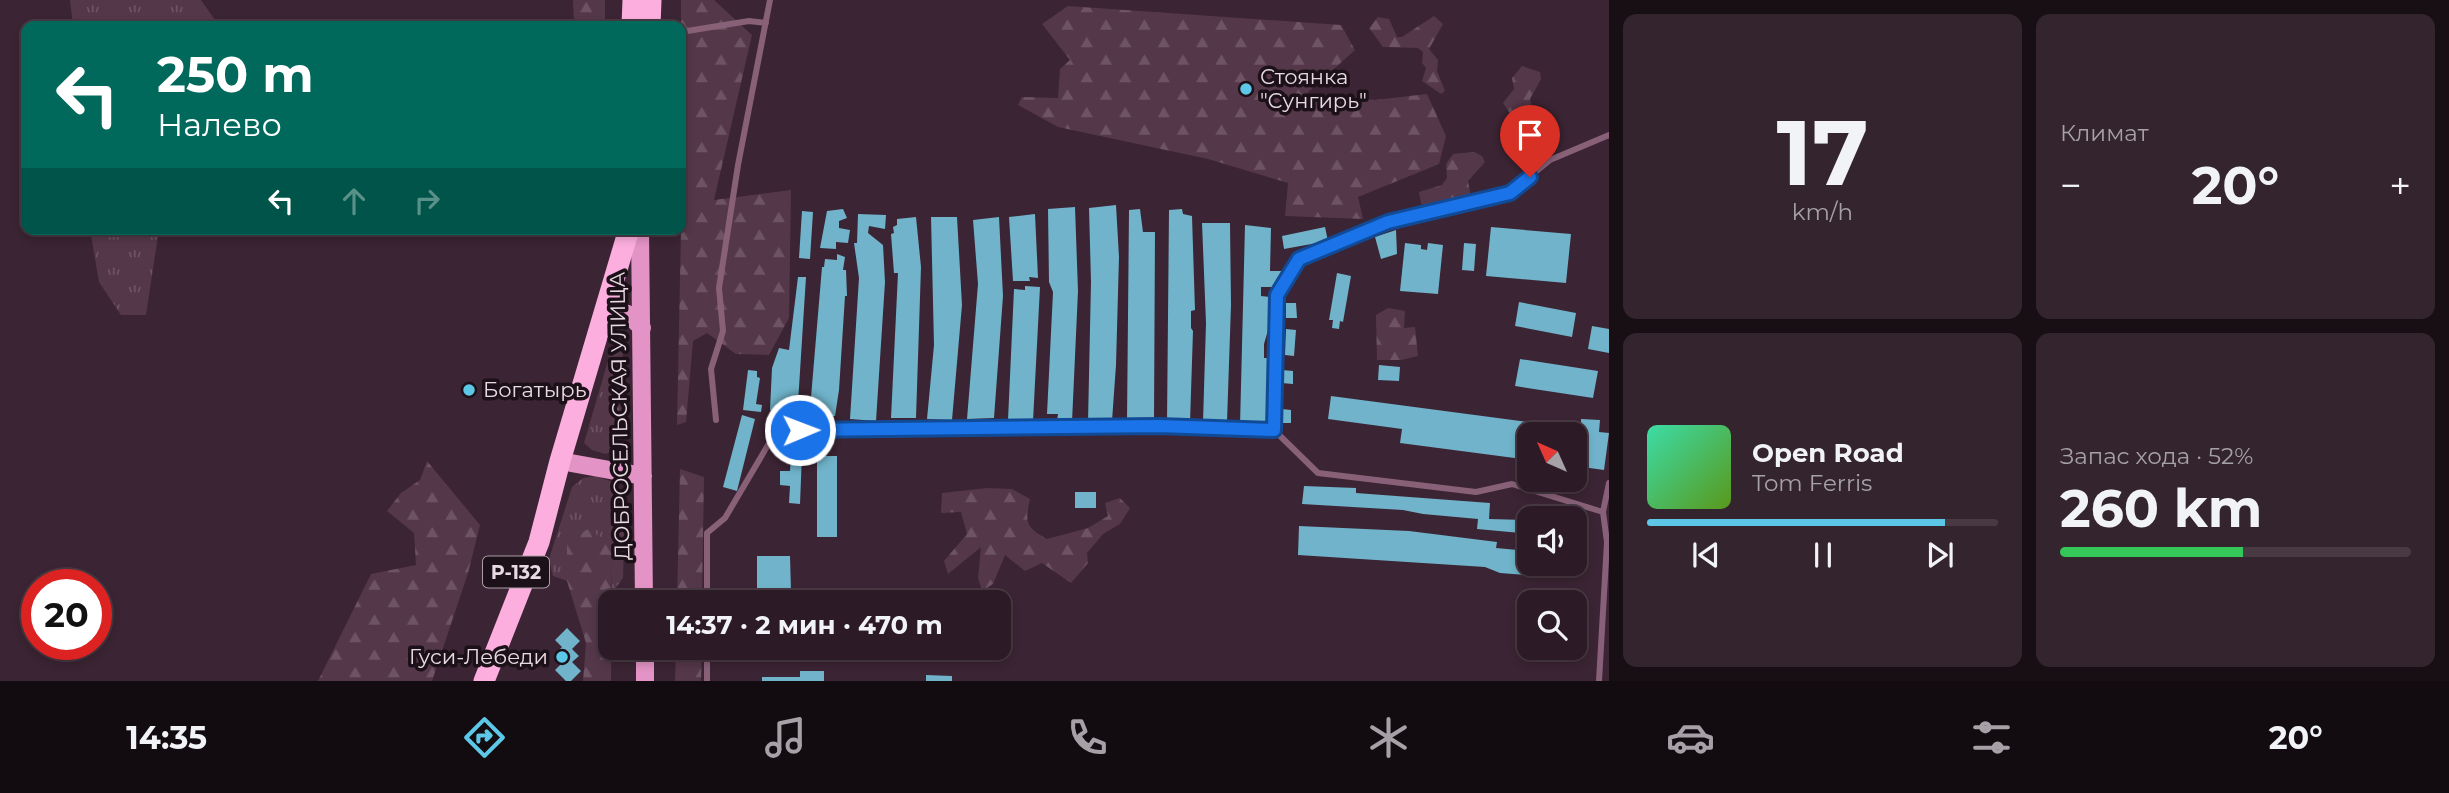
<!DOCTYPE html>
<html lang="ru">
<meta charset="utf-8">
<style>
:root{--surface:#2c1b26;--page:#34242e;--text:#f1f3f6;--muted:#a6a1a7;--line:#483943;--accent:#5dc7e8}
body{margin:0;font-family:Montserrat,sans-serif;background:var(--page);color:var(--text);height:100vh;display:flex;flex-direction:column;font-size:26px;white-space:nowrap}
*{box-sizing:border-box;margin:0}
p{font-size:23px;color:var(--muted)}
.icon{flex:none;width:38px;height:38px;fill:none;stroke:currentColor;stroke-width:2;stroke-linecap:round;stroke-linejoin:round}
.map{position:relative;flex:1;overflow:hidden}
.side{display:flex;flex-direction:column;gap:14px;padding:14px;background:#180f15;width:840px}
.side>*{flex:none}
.top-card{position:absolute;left:21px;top:21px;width:665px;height:214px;border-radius:14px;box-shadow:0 4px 10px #0003,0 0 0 2px var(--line);background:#00695c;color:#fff;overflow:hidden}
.needle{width:46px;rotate:315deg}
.tools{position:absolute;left:1517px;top:422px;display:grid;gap:14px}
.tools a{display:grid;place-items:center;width:70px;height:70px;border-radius:14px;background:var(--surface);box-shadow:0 4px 10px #0003,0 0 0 2px var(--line);font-size:35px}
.speed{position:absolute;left:21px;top:569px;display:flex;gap:14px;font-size:35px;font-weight:700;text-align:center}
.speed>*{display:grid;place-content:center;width:91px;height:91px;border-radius:50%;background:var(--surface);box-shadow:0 4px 10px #0003,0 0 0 2px var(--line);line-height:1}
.speed .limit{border:10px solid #d22;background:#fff;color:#111}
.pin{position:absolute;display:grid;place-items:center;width:60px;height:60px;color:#fff;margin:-72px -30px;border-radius:50% 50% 50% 0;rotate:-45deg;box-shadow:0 0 7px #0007}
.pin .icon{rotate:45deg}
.me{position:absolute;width:77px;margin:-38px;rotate:89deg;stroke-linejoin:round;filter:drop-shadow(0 0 5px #0008)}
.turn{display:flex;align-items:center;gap:24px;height:147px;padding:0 21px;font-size:32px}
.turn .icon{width:91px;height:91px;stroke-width:2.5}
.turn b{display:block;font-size:49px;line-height:60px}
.lanes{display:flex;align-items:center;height:66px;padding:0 21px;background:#0003;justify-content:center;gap:35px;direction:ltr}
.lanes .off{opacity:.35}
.big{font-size:52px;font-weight:700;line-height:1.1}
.side .card{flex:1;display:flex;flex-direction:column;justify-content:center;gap:10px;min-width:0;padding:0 24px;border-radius:14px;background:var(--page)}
.side .dial{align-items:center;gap:0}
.dial b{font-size:91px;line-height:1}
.song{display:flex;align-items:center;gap:21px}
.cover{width:84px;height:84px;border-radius:10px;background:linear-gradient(135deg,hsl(160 70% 55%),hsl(90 70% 35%))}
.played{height:7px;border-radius:4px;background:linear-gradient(90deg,var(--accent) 85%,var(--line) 85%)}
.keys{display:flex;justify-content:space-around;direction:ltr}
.heat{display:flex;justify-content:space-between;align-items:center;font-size:38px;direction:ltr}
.charge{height:10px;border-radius:5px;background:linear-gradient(90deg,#34c759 52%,var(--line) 0)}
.side .tiles{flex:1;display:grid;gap:14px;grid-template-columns:repeat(2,1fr)}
.trip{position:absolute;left:598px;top:590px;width:413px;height:70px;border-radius:14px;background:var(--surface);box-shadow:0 4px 10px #0003,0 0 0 2px var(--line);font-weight:700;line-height:70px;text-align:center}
.tab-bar{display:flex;height:112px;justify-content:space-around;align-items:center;background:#120b0f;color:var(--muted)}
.tab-bar .icon{width:49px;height:49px}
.tab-bar .selected{color:var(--accent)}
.tab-bar b{font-size:32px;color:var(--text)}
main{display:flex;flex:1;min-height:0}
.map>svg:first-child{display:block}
.grass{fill:url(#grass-tufts)}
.forest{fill:url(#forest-firs)}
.building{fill:#70b3ca}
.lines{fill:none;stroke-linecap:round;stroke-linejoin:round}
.lane{stroke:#886179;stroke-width:6}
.primary{stroke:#e393c5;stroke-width:18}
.highway{stroke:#fcaedf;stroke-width:21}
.route-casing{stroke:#114b97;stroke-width:18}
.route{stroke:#1a73e8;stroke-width:12}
.poi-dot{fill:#5dc7e8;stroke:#1c1118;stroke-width:2.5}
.labels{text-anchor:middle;stroke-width:7;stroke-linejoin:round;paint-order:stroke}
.shield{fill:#1c1118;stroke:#ac9da6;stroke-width:2}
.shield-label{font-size:19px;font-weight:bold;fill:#e9d9e3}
.poi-label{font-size:21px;fill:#e9d9e3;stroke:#1c1118;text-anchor:start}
.street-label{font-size:21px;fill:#e9d9e3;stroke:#1c1118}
</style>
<main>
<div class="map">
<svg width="1609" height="681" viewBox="0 0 1609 681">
<defs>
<pattern id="grass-tufts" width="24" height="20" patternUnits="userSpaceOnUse" patternTransform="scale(1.75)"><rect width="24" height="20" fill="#55374a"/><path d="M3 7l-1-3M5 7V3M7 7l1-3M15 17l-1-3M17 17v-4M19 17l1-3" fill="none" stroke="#6d5364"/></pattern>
<pattern id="forest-firs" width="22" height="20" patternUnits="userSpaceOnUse" patternTransform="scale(1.75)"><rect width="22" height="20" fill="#55374a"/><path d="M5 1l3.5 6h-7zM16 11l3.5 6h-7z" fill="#6d5364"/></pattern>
</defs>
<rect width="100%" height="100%" fill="#3b2433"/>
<path class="grass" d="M70,0H201L219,26H73Z
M90,229H159L146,315H121L99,282Z
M621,316H624L620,446L606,454L592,450L584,443Z
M596,476L613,482L623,495L625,508L623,578L612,593V544L567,542V581L553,576L549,559L572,487L583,478Z"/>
<path class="forest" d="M573,0H605V26H574Z
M681,0H714L752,35L714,200L791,190L789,318L769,355L736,354L707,333L693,341L686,422L677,425L681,229Z
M1068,6L1341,25L1355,50L1305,95L1375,100L1427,94L1446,136L1439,164L1358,197L1363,219L1285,216L1288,183L1208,159L1058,127L1018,105L1022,97L1058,98L1060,69L1070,60L1042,24Z
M1434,16L1443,24L1429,49L1438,60L1437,71L1445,91L1441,94L1422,81L1426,68L1422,63L1423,52L1418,48L1383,47L1369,28L1378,17L1389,19L1397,37H1402Z
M1522,66L1540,72L1541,79L1530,99L1532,107L1519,115H1511L1503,103L1514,89L1512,78Z
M1474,152L1482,156L1485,162L1468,181L1471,197L1439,208H1426L1421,204L1419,192L1442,185L1447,178L1446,164L1453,154Z
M1388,308L1405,311L1404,328L1415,327L1418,356L1401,360H1377L1376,315Z
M427,461L480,525L468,573L432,681H318L371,574L416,565L414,533L387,511L401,493L420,480Z
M680,469L704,477L702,602H677Z
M987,488L1012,489L1030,499C1025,522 1025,527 1047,539L1088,528L1108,516L1105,503L1120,498L1130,508L1120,524L1103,534L1087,553L1088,563L1071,583L1042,563L1025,571L1005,555L993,584L982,591L978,578L981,547L948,574L944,561L967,534L961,512L941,513L942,493Z
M588,529L612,544L611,681H583L586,643L567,581V542Z
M676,648H702L701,681H675Z"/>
<path class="building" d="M1116,205L1119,257L1116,365L1112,421L1088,422L1091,282L1089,208Z
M1075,207L1078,291L1072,422L1057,421L1058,414H1047L1053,292L1049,282L1048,209Z
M843,209L847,218L839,221V228L850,230L848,243L836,242V249L820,248L827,211Z
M1140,209L1143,232H1155L1154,422H1127L1129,210Z
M1182,209L1183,214L1192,216L1195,310L1191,311V328L1193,331L1190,423H1167L1169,210Z
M802,211L813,212L810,259L799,258Z
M858,214L886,215L885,229L869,226L868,233L883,245L885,282L876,421L850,419L859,278L854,243H857Z
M1035,214L1038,278L1029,277L1030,281H1013L1009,217Z
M916,217L921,267L916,418H891L898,273H894L891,234L894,233L893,227L897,225V219Z
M931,217H957L962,305L952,420L927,419L934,345Z
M999,217L1003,296L994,418L967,419L978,284L973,220Z
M1202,223H1230L1231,305L1227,422H1203L1206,323Z
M1245,225L1271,228L1270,271H1281L1279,287H1261V296L1270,297L1271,320L1264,344V358H1268L1267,427L1240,426Z
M1325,227L1328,241L1284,249L1282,236Z
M1491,227L1571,234L1566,283L1486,276Z
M1396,230L1397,254L1381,259L1375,237Z
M1405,243L1421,245V249L1427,250L1428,243L1443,245L1438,294L1400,291Z
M1464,243L1476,244L1474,271L1462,270Z
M837,254L845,257L843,270H846L847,296H845L839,390L835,416H822L823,422L809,421L822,267H824L825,259L837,260Z
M1337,273L1351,276L1343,322L1340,321L1339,329L1332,328L1333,320H1329Z
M798,277H806L798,403L781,402L780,412L770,410L772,368L779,348L789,350Z
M1025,286L1040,287L1033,421L1008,420L1014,289L1025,290Z
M1519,302L1576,313L1572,337L1515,326Z
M1286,303H1296L1297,318H1286Z
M1592,326L1609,329V353L1588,349Z
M1286,329L1296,330L1294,356L1285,355Z
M1520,359L1598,371L1593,398L1515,386Z
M1379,365L1400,367L1399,381L1378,380Z
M748,370L757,371V377L760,378L756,404L762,405L761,412L743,410Z
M1282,370L1293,371V384L1281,383Z
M1331,396L1581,429V419L1600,420L1599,432L1609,433L1604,470L1575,466V434H1530V460L1400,443L1402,429L1328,419Z
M1282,409L1291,410V423H1282Z
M742,415L755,419L737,491L723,487Z
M791,453L802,454L800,504L789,503L790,486L780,485V471H790Z
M817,456H837V537H817Z
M1304,486L1356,488V493L1490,503L1489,519L1530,520V534L1477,529L1478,519L1423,514L1403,510L1302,504Z
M1075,492H1096V508H1075Z
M1299,526L1409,531L1497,542L1496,548L1530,551V564H1571L1568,578L1500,573L1485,567L1298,555Z
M757,556H790L791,591H757Z
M567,628L580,641L572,649L579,656L572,662L581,671L571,681H566L555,670L562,663L554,655L562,647L555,640Z
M800,671H824V681H762V677H800Z
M926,675L952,676V681H926Z"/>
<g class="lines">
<path class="lane" d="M681,32L749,21L766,23
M716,420L711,369L723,331L719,288L738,165L770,0
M1274,430L1277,295L1299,259L1388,222L1510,193L1550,160L1609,135
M707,602V533L725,518L768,445L790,430L1159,426L1274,430L1318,473L1476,492L1512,484L1603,512
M707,681V648
M1599,681L1607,542L1603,512L1609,483"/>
<path class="primary" d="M640,229L644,602
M603,323L619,312L628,314L642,328
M560,461L643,476
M645,648V681"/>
<path class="highway" d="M632,26L633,0
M650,26L651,0
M484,681L539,542L560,461L629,229"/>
</g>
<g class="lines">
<defs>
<path id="route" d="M800,430L1159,426L1274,430L1277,295L1299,259L1388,222L1510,193L1530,177"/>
</defs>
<use href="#route" class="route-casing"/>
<use href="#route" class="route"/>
</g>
<g class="poi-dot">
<circle cx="1246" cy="89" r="7"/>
<circle cx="469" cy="390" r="7"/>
<circle cx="562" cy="657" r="7"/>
</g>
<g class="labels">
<rect class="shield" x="483" y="556.5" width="66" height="31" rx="5"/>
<g class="shield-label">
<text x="516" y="579">Р-132</text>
</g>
<g class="poi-label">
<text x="1260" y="84">Стоянка<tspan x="1260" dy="24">"Сунгирь"</tspan></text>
<text x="483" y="397">Богатырь</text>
<text x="548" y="664" text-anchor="end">Гуси-Лебеди</text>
</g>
<g class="street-label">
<text transform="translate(620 416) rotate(-91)" y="7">ДОБРОСЕЛЬСКАЯ УЛИЦА</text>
</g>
</g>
</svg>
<div class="tools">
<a><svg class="needle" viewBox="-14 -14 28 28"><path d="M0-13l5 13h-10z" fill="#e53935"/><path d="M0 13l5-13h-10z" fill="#a6a1a7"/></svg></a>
<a><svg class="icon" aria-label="sound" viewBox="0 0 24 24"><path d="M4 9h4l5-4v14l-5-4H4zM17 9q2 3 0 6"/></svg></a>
<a><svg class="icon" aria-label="search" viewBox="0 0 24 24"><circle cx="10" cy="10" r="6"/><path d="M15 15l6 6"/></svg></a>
</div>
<div class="speed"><div class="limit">20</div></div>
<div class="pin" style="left:1530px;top:177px;background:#d93025"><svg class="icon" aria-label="arrive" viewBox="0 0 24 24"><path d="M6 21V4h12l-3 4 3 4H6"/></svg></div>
<svg class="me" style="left:800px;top:430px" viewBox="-20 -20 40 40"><circle r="17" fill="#1a73e8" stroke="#fff" stroke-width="3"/><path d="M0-11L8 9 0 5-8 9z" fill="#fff"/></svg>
<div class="trip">14:37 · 2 мин · 470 m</div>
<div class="top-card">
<div class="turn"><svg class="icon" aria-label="left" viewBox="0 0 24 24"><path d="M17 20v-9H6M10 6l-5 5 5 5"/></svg><div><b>250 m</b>Налево</div></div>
<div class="lanes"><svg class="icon" aria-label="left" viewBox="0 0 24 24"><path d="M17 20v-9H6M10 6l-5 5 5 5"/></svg><svg class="icon off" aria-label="ahead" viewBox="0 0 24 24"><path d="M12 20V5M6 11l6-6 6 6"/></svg><svg class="icon off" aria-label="right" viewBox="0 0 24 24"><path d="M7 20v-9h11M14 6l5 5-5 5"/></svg></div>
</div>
</div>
<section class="side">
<div class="tiles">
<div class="card dial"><b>17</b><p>km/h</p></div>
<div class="card"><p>Климат</p>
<div class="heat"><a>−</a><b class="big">20°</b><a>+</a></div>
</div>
<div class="card">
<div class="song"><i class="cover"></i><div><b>Open Road</b><p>Tom Ferris</p></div></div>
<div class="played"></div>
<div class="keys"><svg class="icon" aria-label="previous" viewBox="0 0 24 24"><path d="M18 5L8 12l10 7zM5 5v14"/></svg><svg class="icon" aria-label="pause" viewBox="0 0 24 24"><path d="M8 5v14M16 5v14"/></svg><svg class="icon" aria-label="next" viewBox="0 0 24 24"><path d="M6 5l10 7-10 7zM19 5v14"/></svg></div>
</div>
<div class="card"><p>Запас хода · 52%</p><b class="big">260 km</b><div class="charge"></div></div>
</div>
</section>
</main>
<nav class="tab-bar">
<b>14:35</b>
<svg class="icon selected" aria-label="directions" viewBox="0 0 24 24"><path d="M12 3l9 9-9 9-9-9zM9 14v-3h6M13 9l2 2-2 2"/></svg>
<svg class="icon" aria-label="music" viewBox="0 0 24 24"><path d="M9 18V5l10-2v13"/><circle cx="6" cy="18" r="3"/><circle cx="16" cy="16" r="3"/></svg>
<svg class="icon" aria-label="phone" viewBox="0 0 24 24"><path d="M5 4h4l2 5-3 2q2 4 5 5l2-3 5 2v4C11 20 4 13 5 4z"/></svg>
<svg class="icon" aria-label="climate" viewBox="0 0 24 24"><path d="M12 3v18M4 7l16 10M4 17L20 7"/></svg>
<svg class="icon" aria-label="car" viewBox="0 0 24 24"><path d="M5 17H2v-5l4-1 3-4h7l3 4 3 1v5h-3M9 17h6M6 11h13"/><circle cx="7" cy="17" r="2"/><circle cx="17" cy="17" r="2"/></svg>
<svg class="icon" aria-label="filters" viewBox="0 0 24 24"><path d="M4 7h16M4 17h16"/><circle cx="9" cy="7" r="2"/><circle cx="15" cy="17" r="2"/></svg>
<b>20°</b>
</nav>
